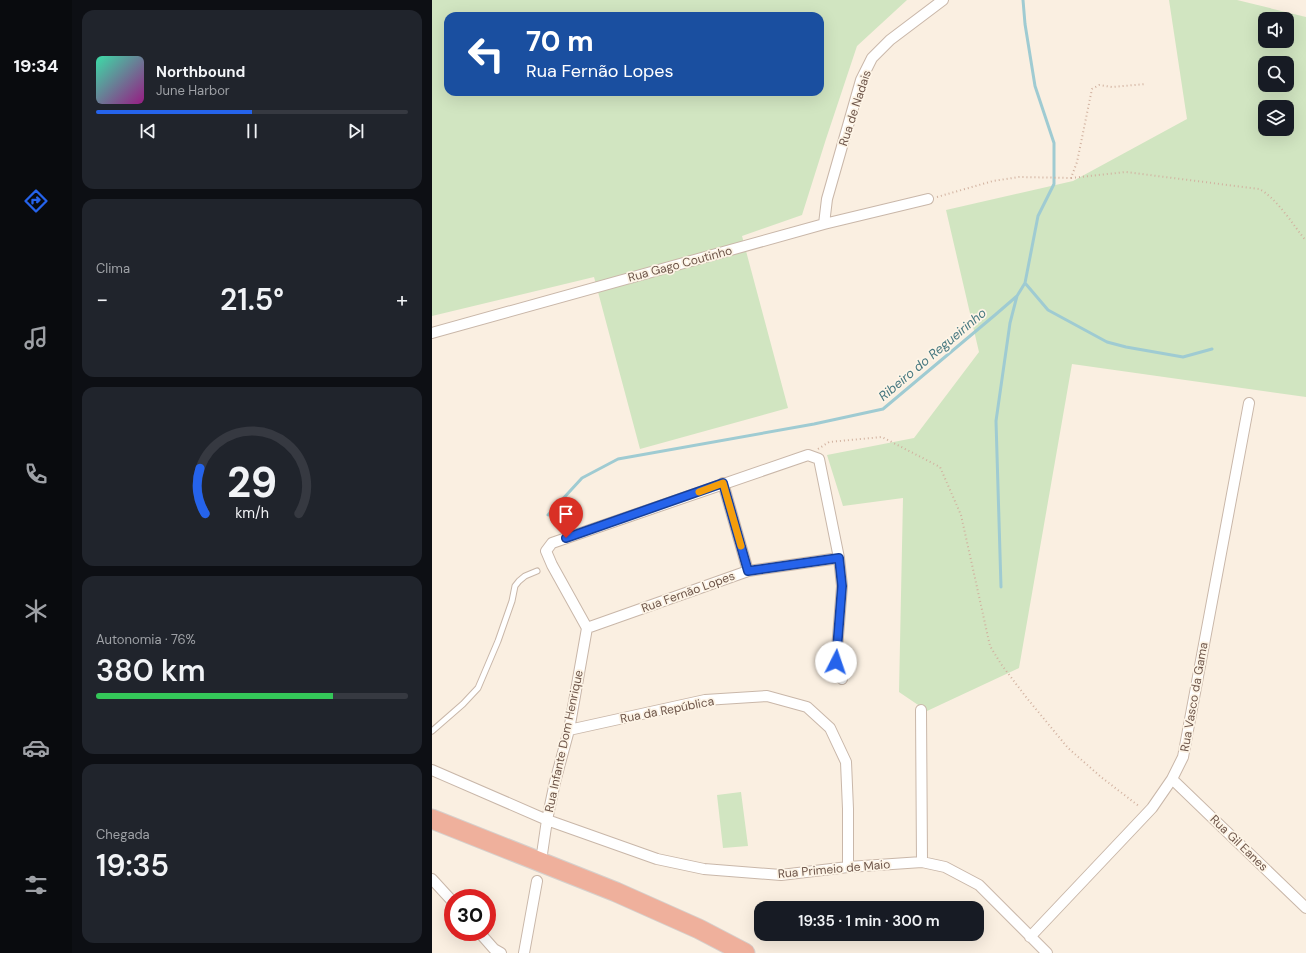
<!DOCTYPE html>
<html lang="pt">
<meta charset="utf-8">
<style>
:root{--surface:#171b24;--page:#20242c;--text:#f1f3f6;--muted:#9ea1a6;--line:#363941;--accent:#2563eb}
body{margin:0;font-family:"DM Sans",sans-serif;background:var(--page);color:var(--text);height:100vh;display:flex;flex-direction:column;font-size:15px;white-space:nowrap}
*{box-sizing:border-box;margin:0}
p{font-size:13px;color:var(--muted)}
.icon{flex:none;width:22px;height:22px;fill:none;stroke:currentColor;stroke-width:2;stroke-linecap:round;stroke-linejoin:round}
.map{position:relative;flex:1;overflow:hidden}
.panel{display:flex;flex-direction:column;gap:10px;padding:10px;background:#0d0f14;width:360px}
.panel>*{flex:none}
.banner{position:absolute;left:12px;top:12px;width:380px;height:84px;border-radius:12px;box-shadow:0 4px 16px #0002;background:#1a4fa0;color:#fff;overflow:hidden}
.fabs{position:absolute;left:826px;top:12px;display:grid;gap:8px}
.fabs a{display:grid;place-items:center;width:36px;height:36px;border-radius:8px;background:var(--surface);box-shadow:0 4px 16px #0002;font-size:20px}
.speed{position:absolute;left:12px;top:889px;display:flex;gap:8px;font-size:20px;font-weight:700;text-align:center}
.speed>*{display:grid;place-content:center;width:52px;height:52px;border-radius:50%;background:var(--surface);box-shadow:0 4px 16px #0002;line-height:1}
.speed .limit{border:6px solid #d22;background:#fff;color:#111}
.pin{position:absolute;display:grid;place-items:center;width:34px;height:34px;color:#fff;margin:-41px -17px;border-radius:50% 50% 50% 0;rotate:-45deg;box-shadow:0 0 4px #0007}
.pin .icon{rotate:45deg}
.me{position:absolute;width:44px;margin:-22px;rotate:4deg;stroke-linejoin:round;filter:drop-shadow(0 0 3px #0008)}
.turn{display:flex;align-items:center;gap:14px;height:84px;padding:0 16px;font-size:18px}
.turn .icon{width:52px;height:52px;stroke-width:2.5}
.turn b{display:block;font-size:28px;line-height:34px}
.big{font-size:30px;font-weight:600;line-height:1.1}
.panel .widget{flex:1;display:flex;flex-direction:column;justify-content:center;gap:6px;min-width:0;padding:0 14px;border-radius:12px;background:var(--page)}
.panel .dial{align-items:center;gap:0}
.dial svg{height:104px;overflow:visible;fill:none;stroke:var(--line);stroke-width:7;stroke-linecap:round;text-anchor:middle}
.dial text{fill:var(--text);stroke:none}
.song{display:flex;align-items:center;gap:12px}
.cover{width:48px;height:48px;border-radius:6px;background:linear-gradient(135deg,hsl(160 70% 55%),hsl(310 70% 35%))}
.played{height:4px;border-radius:2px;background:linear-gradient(90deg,var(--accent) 50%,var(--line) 50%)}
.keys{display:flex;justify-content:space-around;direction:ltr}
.heat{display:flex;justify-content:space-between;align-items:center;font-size:22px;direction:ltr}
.charge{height:6px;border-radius:3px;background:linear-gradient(90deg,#34c759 76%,var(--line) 0)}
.trip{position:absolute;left:322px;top:901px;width:230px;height:40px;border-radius:12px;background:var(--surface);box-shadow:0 4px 16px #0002;font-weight:600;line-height:40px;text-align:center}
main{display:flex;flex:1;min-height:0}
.tab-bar{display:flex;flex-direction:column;width:72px;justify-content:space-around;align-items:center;background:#090b0e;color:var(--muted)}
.tab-bar .icon{width:28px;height:28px}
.tab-bar .selected{color:var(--accent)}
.tab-bar b{font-size:18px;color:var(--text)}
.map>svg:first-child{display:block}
.green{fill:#d1e5c1;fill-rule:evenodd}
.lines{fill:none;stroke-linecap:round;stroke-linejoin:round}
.stream{stroke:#9fcbd2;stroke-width:3}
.lane-casing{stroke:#c9b7a9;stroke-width:7}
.street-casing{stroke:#c9b7a9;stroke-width:12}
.highway-casing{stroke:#d6d0cc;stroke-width:21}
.path{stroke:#d1b19f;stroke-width:2;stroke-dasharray:1 3;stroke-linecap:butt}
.lane{stroke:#fff;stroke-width:5}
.street{stroke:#fff;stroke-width:10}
.highway{stroke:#efb09c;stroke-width:19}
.route-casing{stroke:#184099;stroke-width:10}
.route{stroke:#2563eb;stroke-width:7}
.slow{stroke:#f59e0b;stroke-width:7}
.labels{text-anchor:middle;stroke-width:3.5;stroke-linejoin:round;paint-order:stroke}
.street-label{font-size:12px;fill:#6e564a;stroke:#fdf4e6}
.water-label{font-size:13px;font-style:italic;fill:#477880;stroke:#fdf4e6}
</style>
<main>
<nav class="tab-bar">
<b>19:34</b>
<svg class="icon selected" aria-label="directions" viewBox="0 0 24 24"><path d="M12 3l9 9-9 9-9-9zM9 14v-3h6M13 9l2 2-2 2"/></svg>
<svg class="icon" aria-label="music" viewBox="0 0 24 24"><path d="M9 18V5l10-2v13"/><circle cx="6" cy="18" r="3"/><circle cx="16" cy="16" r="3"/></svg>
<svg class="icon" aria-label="phone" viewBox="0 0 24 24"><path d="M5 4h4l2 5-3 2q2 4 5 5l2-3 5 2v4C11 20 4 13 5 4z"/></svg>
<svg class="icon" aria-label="climate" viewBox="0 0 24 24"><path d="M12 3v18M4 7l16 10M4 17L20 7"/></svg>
<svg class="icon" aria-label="car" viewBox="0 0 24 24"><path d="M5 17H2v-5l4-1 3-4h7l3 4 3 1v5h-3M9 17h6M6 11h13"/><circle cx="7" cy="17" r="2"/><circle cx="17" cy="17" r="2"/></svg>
<svg class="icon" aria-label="filters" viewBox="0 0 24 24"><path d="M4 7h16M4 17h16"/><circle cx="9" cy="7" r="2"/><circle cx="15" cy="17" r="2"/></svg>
</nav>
<section class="panel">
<div class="widget">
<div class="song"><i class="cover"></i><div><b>Northbound</b><p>June Harbor</p></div></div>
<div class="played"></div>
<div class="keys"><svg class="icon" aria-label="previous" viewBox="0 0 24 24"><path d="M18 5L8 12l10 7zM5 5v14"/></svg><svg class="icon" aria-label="pause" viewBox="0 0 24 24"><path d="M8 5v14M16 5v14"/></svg><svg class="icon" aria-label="next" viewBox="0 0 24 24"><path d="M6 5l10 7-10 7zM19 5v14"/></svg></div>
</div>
<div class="widget"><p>Clima</p>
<div class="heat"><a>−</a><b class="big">21.5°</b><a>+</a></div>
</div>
<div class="widget dial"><svg viewBox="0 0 100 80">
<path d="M14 69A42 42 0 1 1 86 69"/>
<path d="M14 69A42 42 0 0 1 10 34" stroke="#2563eb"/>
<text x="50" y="56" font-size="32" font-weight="700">29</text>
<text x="50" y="72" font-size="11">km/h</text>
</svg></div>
<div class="widget"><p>Autonomia · 76%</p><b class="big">380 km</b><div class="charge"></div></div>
<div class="widget"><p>Chegada</p><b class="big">19:35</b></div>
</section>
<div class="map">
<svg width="874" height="953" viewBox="0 0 874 953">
<rect width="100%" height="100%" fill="#faefe1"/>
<path class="green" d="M0,0H475L425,46L394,139L370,215L310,236L356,408L208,449L162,277L0,316ZM16,16H388V92H16Z
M737,0H805L874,17V397L640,364L587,668L495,711L467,692L471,498L411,506L395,455L482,438L547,352L514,210L641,181L755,119ZM833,19H855V41H833ZM833,63H855V85H833ZM833,107H855V129H833Z
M309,792L316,846L291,848L285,795Z"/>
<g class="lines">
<path class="stream" d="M593,283L616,310L675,342L694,347L751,357L780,349
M116,515L150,478L186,459L382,424L451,409L563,315L585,296L593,283L606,216L622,184V143L603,86L593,24L591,0
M569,587L564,421L578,323L585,296"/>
<defs>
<path id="lane" d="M0,731L31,704L46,688L66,641L80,601L83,586L87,581L93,576L105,571"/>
<path id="street" d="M392,224L395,199L429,80L440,58L458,40L511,0
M0,333L392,224L496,199
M291,483L316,571
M155,628L120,565L114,551L120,543L376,455L387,459L407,558L410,586L404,662L410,679
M155,628L316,571L407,558
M489,710L490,862
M137,730L273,700L335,696L375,707L398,728L414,762L416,809V867
M0,770L115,820L225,859L272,869L349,875L416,867L490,862L513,867L547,885L615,953
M740,779L874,908
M110,854L115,820L123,782L137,730L155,628
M0,879L21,902
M47,932L62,949L69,953
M598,937L720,808L740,779L751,757L817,403
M92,953L105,881"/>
<path id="highway" d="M0,819L184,892L267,929L313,953"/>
</defs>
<use href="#lane" class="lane-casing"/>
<use href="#street" class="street-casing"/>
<use href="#highway" class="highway-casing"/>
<path class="path" d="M639,178L694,172L827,189C844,197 862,226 874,241
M505,197L561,181L587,177L639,178L645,162L660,89L667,85L680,87L714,84
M386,449L397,442L450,437L508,467L529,515L558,646L569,664L594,697L636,748L669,777L708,807"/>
<use href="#lane" class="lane"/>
<use href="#street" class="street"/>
<use href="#highway" class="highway"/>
</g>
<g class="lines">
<defs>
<path id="route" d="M134,538L291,483L316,571L407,558L410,586L404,662"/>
</defs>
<use href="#route" class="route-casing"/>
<use href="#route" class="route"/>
<path class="slow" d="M267,492L291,483L309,546"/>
</g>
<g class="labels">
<g class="street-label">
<text transform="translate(423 108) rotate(-72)" y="4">Rua de Nadais</text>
<text transform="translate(248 264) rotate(-15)" y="4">Rua Gago Coutinho</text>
<text transform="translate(256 592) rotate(-20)" y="4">Rua Fernão Lopes</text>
<text transform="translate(762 697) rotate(-80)" y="4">Rua Vasco da Gama</text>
<text transform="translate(235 710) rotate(-11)" y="4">Rua da República</text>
<text transform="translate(132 741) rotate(-78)" y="4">Rua Infante Dom Henrique</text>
<text transform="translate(807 843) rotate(44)" y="4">Rua Gil Eanes</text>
<text transform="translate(402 869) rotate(-5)" y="4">Rua Primeio de Maio</text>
</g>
<g class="water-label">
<text transform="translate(500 354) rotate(-40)" y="5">Ribeiro do Regueirinho</text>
</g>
</g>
</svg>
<div class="fabs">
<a><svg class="icon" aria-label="sound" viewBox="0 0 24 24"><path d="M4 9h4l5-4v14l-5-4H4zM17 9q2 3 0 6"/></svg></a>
<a><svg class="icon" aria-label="search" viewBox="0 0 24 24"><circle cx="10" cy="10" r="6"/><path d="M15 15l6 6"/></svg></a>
<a><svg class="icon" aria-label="layers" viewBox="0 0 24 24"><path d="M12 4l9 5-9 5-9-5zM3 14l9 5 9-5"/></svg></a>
</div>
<div class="speed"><div class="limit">30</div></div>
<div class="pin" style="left:134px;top:538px;background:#d93025"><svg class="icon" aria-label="arrive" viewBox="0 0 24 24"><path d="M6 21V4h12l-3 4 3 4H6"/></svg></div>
<svg class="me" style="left:404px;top:662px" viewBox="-20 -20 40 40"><circle r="19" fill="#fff"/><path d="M0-13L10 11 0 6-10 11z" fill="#2563eb"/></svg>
<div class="trip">19:35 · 1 min · 300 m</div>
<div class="banner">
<div class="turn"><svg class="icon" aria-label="left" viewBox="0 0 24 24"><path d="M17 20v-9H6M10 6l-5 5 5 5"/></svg><div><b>70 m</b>Rua Fernão Lopes</div></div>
</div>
</div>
</main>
